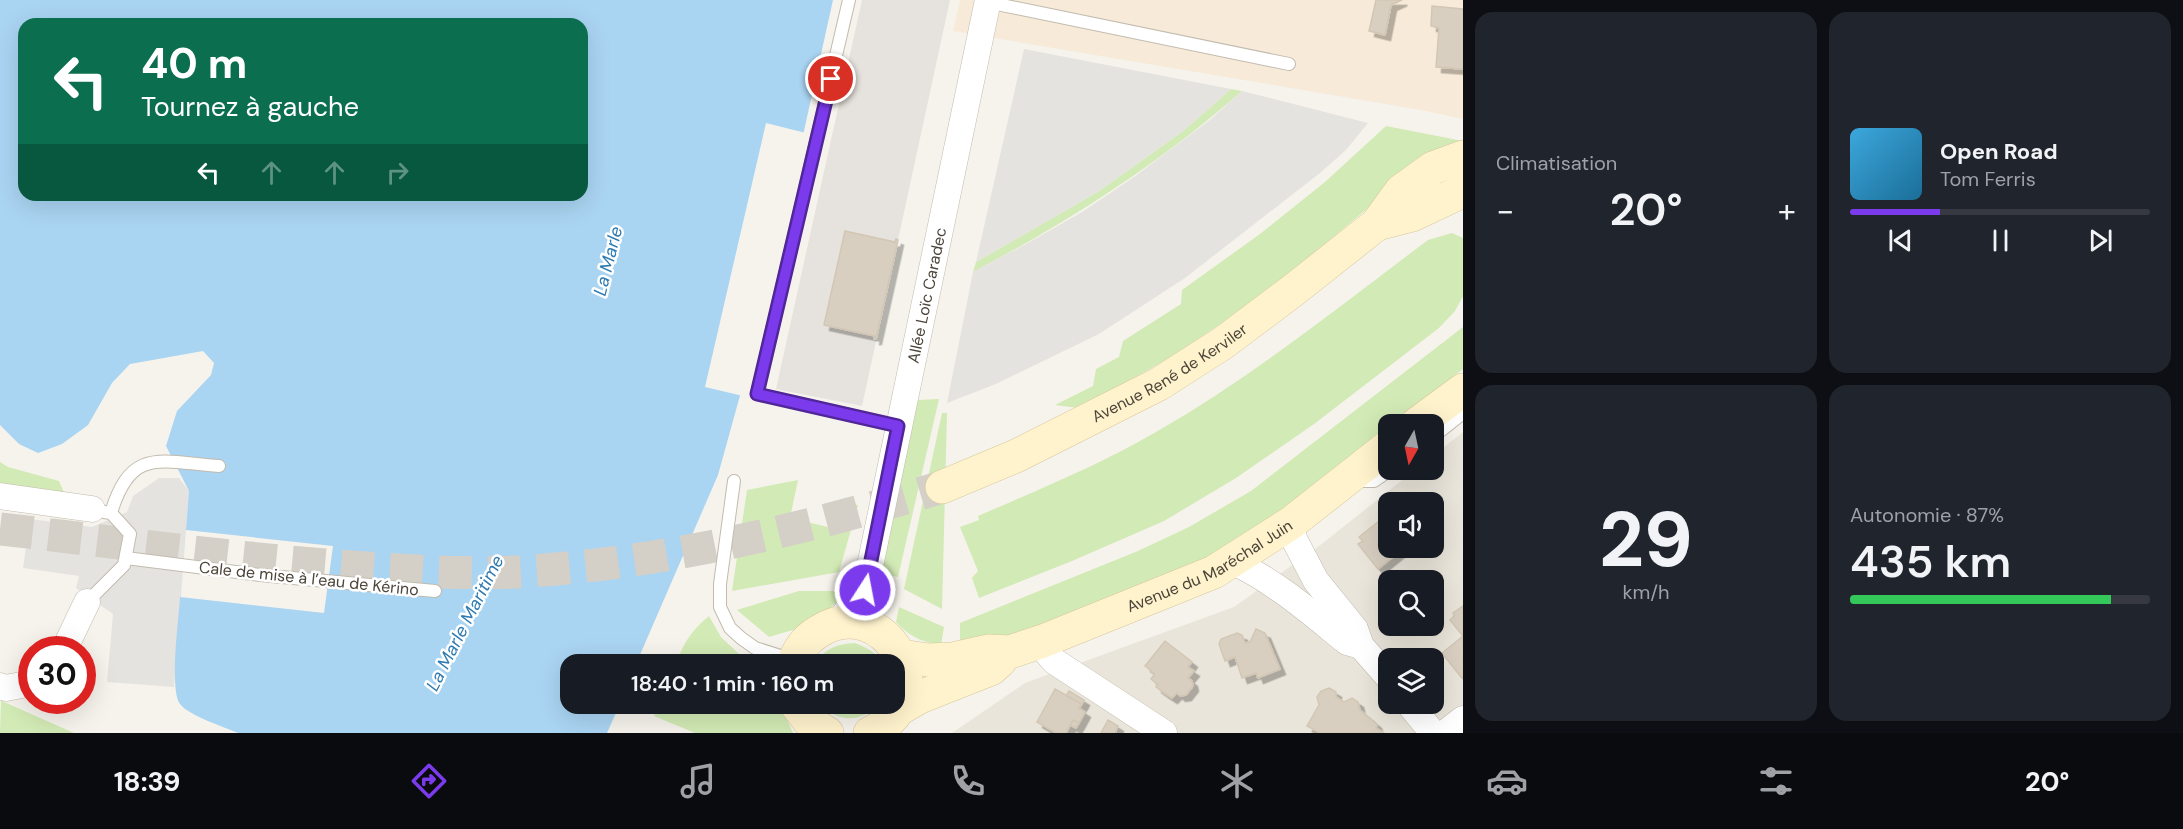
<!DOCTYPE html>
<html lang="fr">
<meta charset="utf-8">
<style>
:root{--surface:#171b24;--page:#20242c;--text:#f1f3f6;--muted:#9ea1a6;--line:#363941;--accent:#7c3aed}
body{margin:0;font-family:"DM Sans",sans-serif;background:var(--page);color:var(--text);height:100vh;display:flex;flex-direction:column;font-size:22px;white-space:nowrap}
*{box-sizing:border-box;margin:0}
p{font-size:20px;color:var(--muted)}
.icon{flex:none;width:33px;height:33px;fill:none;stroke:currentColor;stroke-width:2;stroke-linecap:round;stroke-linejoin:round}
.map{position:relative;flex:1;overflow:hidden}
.side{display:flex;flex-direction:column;gap:12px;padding:12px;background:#0d0f14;width:720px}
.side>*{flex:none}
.guide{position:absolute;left:18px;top:18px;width:570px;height:183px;border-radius:18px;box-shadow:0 6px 24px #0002;background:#0b6e4f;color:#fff;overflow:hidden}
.needle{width:39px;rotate:189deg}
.tools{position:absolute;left:1378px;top:414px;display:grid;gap:12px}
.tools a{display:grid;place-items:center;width:66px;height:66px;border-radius:12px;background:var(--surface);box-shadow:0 6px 24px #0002;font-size:30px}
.speed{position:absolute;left:18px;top:636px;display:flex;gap:12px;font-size:30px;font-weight:700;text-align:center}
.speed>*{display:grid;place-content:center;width:78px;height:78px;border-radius:50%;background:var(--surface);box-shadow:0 6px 24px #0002;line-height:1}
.speed .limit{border:9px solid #d22;background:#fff;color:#111}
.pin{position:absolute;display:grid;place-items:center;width:51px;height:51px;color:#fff;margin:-26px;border:3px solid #fff;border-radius:50%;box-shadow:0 2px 6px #0007}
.me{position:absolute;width:66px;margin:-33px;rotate:11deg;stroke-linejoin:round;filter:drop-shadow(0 0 4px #0008)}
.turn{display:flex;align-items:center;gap:21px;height:126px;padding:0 24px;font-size:27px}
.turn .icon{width:78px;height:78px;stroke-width:2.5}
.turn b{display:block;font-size:42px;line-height:51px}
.lanes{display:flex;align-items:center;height:57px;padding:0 24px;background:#0003;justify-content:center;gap:30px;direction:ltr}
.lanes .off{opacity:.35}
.big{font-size:45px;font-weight:600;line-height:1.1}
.side .card{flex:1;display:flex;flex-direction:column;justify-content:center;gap:9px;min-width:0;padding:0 21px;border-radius:18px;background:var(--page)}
.side .dial{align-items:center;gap:0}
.dial b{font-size:78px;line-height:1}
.song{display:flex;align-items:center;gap:18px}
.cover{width:72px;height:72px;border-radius:9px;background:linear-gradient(135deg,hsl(200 70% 55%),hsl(200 70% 35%))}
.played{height:6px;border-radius:3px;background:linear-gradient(90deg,var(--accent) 30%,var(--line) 30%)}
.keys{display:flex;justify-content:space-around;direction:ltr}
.heat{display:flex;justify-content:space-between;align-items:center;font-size:33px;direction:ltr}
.charge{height:9px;border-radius:4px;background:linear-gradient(90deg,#34c759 87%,var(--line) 0)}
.side .tiles{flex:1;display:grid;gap:12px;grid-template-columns:repeat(2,1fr)}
.trip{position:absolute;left:560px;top:654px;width:345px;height:60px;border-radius:18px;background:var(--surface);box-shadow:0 6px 24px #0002;font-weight:600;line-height:60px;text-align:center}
.tab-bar{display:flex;height:96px;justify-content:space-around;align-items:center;background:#090b0e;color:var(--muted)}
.tab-bar .icon{width:42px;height:42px}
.tab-bar .on{color:var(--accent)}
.tab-bar b{font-size:27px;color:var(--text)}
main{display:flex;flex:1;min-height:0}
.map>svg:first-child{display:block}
.residential{fill:#eae5da;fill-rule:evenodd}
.commercial{fill:#f7ead8}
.industrial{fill:#e6e2dd}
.green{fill:#d2eab5}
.parking{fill:#e5e3e0}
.water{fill:#a9d4f2;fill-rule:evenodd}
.pier{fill:#f6f3ec}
.building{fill:#d8cfc1;stroke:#d3c7b4;stroke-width:1.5;filter:url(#shadow)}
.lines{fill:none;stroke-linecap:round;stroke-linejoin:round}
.secondary-tunnel{stroke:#d4d0c8;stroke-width:33;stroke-dasharray:33 16;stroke-linecap:butt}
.lane-casing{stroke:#c2bbae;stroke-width:14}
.street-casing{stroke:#c2bbae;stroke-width:27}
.secondary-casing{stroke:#d6c79b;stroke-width:34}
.lane{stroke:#fff;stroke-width:12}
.street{stroke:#fff;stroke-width:26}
.secondary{stroke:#fff3cd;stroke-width:33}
.route-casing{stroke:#51269a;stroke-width:15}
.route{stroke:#7c3aed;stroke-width:10}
.labels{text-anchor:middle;stroke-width:5;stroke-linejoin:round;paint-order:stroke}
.street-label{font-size:16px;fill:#4b4439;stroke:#fff}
.water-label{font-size:18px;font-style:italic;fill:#2e7ab2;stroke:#fff}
</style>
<main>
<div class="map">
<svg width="1463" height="733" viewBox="0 0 1463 733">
<defs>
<filter id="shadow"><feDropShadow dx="5.5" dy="5.5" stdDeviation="0" flood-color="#0004"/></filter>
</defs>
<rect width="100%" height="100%" fill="#f6f3ec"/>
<path class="residential" d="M1463,432V733H952L1025,683L1234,607L1323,543L1415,470H1434V455ZM1389,502H1434V548H1389ZM1389,580H1434V626H1389ZM1389,658H1434V704H1389Z"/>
<path class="commercial" d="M960,0H1463V119L1421,110L953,31Z"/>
<path class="industrial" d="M862,0H950L862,406L776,389Z"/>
<path class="green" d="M1231,89L1242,91C1159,164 1070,221 973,272L976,262L1099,191L1183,131Z
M1386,126L1463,141V144L1426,160L1303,262L1241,310L1170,358L1078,408L1055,405L1093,386L1096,369L1119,357L1123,341L1181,304L1182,290L1260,234L1325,182Z
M1452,233L1463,238V296L1455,311L1439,328L1314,424L1236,478L1164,521L1072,561L979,598L972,578L978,571L960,527L979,520L978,516C1038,490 1099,465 1156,432C1252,377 1340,306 1428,240Z
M1463,327V369L1393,424H1389V427L1339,467L1231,547L1163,579L1001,643L960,650V623L1138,551L1189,527L1251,491Z
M939,399L898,577L881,573L918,400Z
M942,413H947L942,609L904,589Z
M0,462L8,467L59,481L65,495L0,485Z
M798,480L790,518L832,528L838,501L858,505L839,572L732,591L747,490Z
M799,591H833L844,595L813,624L769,637L737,610Z
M899,607L944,627L941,645C922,642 910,637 896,622Z
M709,616L721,637L738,653L759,664H675C685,642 690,632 709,616Z
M855,643C867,648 877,652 883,664H816C824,648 838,644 855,643Z
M1,701H2L74,733H0Z
M659,704H780L793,733H695L654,716Z
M819,704H879C860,724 838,722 819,704Z"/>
<path class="parking" d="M1024,49L1231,89L1183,131L1099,191L976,262Z
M1242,91L1368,123L1346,150L1320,173L1185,278L1099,334L996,384L947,403L973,272L1026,244L1082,212L1134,177L1211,119Z
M159,478H179L189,491L174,687L107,682L113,614L76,588L79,576L23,568L30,519L92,527L127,512L133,496Z"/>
<path class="water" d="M0,0H833L792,185L741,392L718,475L636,664H570V704H620L607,733H238C224,727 188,715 180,704C169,690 179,617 180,597L324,613L333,546L186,530L189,491L166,446L177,411L211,375L214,363L203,351L130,364L112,383L88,425L62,444L38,453L19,444L0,425ZM24,24H582V195H24Z"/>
<path class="pier" d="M766,123L806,133L743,396L705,387Z"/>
<path class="building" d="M1376,0H1402L1391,5L1385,35L1369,31Z
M1432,6L1463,9V69L1436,67L1439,28L1431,26Z
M845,231L895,242L896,239L898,240L876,339H874L875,336L824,325Z
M1388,514L1389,548H1404L1378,569L1358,544L1363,541L1359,537Z
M1463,606V676L1461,677L1442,653L1463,636L1450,620L1454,616L1453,613Z
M1256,629L1265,633L1280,669L1258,678L1256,673L1242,678L1235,657L1225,661L1219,644L1221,639L1237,633L1242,635L1245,643L1250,642Z
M1165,641L1192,662L1188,667L1194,671L1188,678L1192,681L1193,686L1186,695L1180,696L1177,693L1172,698L1164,693L1156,687L1158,685L1151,679L1155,674L1145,666Z
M1329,688L1336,692V697L1344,702L1352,698L1358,702L1360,710L1376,723L1377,726L1376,728L1384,733H1320L1307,726L1319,705L1317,697L1321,691Z
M1055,689L1082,704L1079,708L1085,712L1079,723L1073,720L1066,733H1056L1037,722Z
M1069,691L1084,700L1082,704L1066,696Z
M1073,720L1079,723L1076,728L1070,725Z
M1108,720L1118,726L1115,733H1101Z"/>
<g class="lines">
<path class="secondary-tunnel" d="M0,529C117,542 235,559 352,567C406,571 461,574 515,572C660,564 803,530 942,487"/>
<defs>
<path id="lane" d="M849,0L757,394L899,426
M987,2L1289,64
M1434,436L1463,413
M734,481L720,584V607L730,628L741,638L755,648L793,660
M1356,481H1374L1390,470
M111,513C131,446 161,462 219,466
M126,558L260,575L435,591
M87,602L124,565L130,534L111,513L104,512"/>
<g id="street">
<path d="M0,496L92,509"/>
<path d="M1291,523L1294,539L1316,581L1355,629L1361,646L1389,678"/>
<path d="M1233,562C1275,581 1311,613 1347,642L1361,646"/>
<path id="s1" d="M838,623C847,612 853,599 865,590L988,0"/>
<path d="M1043,641L1048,654L1054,661L1164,733"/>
<path d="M64,650L87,602"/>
<path d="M0,686L6,688L32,683"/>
<path d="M1409,704L1433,733"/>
<path d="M1445,733L1463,719"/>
</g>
<g id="secondary">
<path d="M1377,224L1412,215L1463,191"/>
<path d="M1417,424L1463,390"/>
<path id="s2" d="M942,487L1016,456L1159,384L1223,343L1291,292L1377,224L1401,191L1433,168L1463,157"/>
<path id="s3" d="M901,656L928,660L952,659L988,651L1010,652L1043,641L1214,572L1291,523L1389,446"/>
<path d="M794,664C797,651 806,639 818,632C884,589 948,697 870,733"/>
<path d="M796,704L810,722L827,733"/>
<path d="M899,709L920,697L991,669L1000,661"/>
</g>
</defs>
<use href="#lane" class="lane-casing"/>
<use href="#street" class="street-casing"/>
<use href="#secondary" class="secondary-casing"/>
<use href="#lane" class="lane"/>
<use href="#street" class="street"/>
<use href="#secondary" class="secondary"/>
</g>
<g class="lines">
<defs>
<path id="route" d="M831,79L757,394L898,426L865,590"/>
</defs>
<use href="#route" class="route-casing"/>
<use href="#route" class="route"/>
</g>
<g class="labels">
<g class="street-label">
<text dy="6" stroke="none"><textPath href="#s1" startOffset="344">Allée Loïc Caradec</textPath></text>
<text dy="6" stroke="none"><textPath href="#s2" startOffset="255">Avenue René de Kerviler</textPath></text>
<text dy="6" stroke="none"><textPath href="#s3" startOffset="328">Avenue du Maréchal Juin</textPath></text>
<text transform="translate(309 578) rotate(6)" y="6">Cale de mise à l’eau de Kérino</text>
</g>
<g class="water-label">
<text transform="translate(608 261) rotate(-76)" y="6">La Marle</text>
<text transform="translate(465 623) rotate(-63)" y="6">La Marle Maritime</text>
</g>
</g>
</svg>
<div class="tools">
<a><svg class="needle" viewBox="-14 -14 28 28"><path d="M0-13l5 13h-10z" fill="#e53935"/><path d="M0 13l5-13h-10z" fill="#9ea1a6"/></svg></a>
<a><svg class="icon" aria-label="sound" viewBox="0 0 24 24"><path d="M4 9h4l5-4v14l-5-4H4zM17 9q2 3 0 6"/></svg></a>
<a><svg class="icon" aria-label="search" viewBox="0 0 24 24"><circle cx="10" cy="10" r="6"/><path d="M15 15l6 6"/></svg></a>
<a><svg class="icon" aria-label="layers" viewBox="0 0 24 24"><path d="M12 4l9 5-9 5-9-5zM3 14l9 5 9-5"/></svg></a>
</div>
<div class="speed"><div class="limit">30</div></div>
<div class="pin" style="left:831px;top:79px;background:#d93025"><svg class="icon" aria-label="arrive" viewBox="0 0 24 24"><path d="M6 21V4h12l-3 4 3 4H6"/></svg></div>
<svg class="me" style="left:865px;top:590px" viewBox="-20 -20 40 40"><circle r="17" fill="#7c3aed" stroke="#fff" stroke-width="3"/><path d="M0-11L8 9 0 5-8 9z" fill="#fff"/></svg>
<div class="trip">18:40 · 1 min · 160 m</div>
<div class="guide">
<div class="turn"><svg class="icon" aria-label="left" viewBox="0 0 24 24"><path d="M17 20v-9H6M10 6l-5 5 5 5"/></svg><div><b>40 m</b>Tournez à gauche</div></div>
<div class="lanes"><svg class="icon" aria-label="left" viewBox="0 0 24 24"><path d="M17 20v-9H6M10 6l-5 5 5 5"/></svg><svg class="icon off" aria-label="ahead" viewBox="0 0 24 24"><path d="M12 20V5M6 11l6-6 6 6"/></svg><svg class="icon off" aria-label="ahead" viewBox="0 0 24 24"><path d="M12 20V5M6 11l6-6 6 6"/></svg><svg class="icon off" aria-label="right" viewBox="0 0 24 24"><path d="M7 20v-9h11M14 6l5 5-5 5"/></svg></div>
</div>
</div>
<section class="side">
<div class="tiles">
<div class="card"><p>Climatisation</p>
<div class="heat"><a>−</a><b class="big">20°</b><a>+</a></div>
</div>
<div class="card">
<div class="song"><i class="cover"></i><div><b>Open Road</b><p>Tom Ferris</p></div></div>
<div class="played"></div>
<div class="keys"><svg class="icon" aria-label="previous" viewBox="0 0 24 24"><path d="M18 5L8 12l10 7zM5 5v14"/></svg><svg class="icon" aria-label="pause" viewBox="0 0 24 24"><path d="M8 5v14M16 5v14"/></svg><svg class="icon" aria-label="next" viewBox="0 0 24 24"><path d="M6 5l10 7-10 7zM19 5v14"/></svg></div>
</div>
<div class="card dial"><b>29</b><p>km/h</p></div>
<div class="card"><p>Autonomie · 87%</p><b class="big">435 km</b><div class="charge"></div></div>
</div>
</section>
</main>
<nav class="tab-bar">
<b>18:39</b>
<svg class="icon on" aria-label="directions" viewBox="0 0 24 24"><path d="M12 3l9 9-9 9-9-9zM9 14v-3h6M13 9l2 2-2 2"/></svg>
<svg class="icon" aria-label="music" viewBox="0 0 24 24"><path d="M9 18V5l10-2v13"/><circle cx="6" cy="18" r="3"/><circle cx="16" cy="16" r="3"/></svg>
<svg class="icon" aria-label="phone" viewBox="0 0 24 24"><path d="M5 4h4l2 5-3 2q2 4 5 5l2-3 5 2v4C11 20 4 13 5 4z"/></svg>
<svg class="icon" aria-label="climate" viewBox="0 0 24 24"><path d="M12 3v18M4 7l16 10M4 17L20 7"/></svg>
<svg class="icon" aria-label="car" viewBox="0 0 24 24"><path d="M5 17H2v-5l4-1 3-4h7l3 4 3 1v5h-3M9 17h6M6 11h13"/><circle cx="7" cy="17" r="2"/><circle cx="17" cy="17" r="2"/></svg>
<svg class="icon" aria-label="filters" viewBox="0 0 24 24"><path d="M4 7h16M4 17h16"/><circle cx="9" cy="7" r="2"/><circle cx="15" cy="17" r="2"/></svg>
<b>20°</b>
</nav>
